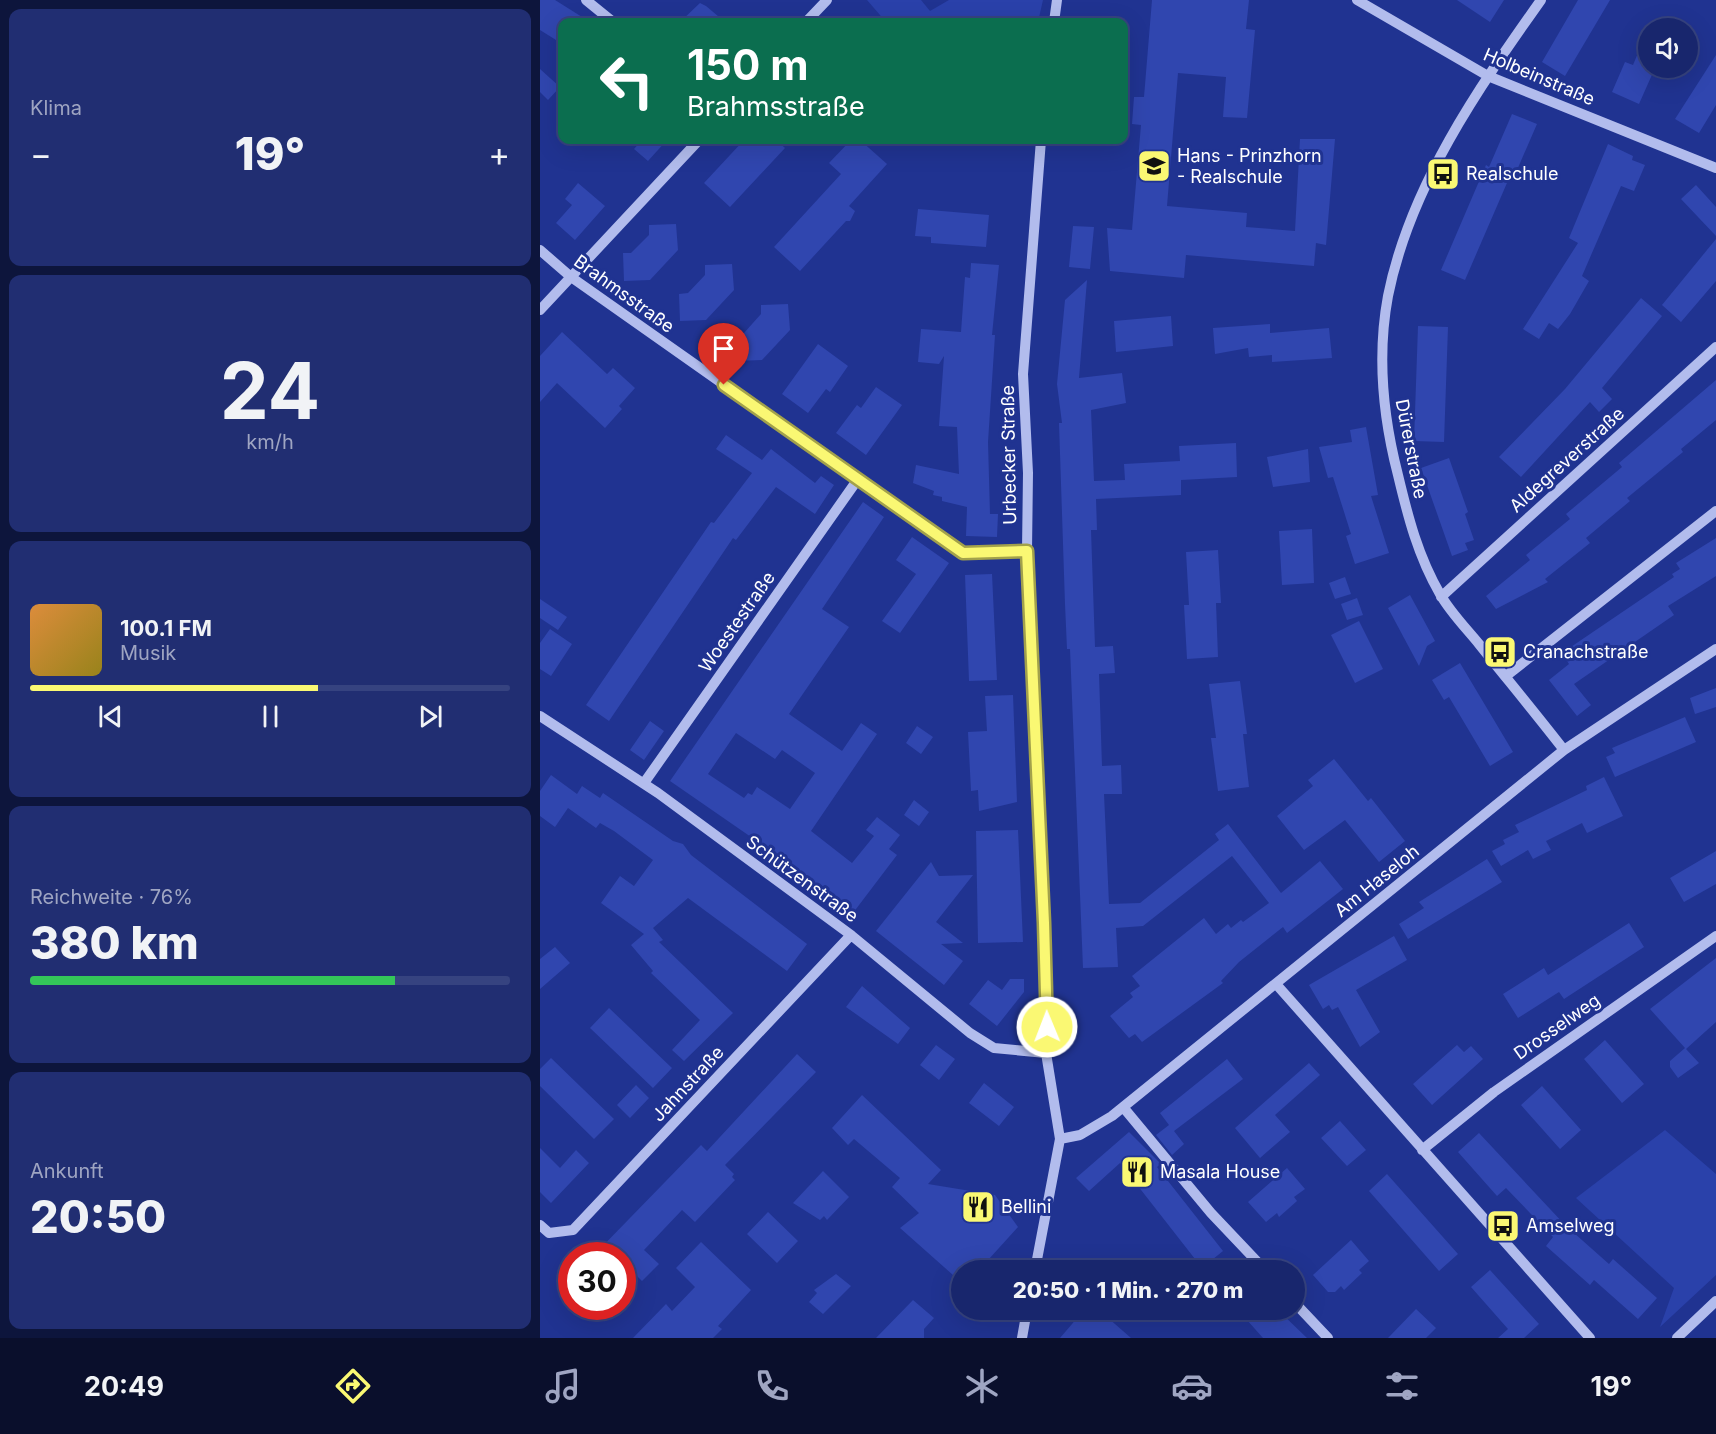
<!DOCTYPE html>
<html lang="de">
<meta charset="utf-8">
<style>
:root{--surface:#18266d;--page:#212e72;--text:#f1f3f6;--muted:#9fa5c2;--line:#364380;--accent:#faf873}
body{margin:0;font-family:Inter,sans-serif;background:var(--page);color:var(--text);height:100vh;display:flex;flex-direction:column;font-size:22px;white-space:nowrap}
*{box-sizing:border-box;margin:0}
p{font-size:20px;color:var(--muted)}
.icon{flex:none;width:33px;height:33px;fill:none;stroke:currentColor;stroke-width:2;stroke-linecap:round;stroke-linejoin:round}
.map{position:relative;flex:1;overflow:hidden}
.details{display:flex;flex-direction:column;gap:9px;padding:9px;background:#0d153c;width:540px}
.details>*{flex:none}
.top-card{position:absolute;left:18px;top:18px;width:570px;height:126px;border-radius:12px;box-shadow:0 6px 24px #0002,0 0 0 2px var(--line);background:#0b6e4f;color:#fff;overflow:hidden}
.controls{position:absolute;left:1098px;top:18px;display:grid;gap:12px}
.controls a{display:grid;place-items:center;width:60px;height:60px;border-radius:50%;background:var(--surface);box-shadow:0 6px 24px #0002,0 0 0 2px var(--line);font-size:30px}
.speed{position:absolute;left:18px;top:1242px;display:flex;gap:12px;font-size:30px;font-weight:700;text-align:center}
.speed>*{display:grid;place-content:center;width:78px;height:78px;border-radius:50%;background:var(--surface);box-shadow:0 6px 24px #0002,0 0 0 2px var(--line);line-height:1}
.speed .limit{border:9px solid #d22;background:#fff;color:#111}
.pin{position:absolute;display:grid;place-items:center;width:51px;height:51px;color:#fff;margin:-62px -26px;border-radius:50% 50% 50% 0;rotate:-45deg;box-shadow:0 0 6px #0007}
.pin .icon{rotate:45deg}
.me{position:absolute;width:66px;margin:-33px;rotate:359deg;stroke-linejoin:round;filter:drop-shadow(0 0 4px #0008)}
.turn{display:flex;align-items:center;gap:21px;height:126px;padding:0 30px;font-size:27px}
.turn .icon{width:78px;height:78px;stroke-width:2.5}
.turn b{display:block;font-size:42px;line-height:51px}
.big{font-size:45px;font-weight:800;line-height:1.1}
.details .tile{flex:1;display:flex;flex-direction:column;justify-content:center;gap:9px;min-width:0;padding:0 21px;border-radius:12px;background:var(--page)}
.details .dial{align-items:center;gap:0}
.dial b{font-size:78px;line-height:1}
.song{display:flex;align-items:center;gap:18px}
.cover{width:72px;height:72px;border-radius:9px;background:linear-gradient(135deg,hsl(30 70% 55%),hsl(50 70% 35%))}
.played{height:6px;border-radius:3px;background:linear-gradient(90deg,var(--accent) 60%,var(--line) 60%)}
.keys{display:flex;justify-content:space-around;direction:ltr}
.heat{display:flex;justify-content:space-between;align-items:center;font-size:33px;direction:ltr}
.charge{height:9px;border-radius:4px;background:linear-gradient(90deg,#34c759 76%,var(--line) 0)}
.trip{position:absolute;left:411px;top:1260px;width:354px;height:60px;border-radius:30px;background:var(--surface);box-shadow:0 6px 24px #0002,0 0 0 2px var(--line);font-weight:800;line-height:60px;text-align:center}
.tab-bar{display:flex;height:96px;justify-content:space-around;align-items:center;background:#0a0f2c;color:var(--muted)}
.tab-bar .icon{width:42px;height:42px}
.tab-bar .active{color:var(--accent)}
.tab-bar b{font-size:27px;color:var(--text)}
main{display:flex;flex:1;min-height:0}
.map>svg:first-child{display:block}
.green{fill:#2a41aa}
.building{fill:#3046af;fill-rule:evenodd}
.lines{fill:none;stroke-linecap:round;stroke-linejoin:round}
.minor{stroke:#b2bced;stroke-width:10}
.route-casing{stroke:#a2a14b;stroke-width:15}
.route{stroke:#faf873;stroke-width:10}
.labels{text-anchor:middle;stroke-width:6;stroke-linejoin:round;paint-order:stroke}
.street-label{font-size:18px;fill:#fff;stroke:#203391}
.poi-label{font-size:18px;fill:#fff;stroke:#203391;text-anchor:start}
</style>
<main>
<section class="details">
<div class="tile"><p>Klima</p>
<div class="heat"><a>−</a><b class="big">19°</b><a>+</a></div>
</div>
<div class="tile dial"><b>24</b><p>km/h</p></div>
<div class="tile">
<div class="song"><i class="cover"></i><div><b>100.1 FM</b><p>Musik</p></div></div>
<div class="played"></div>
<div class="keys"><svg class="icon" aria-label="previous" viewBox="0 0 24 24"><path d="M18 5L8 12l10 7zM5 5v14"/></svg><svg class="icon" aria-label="pause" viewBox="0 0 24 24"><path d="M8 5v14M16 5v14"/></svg><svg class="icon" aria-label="next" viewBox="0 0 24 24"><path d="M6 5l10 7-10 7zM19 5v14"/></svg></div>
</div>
<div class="tile"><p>Reichweite · 76%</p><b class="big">380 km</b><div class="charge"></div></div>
<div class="tile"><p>Ankunft</p><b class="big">20:50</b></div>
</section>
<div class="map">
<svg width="1176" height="1338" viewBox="0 0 1176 1338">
<rect width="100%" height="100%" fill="#203391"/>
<path class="green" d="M327,0H381L390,11L409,0H503L498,22H346Z
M1125,1130L1176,1174V1275L1120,1327L1134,1288L1036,1198Z"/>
<path class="building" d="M0,0H15L50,22H22V30L16,40L0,30Z
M612,0H709L706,29L715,30L707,118L683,117L686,77L638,73L627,206L707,213L706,227L755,231L760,139H795L786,245L776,243L774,266L646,255L644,278L570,271L567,228L592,230L601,125L592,124L594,97H604Z
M917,0H964L950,22Z
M1038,0H1070L1025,76L1002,62Z
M160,3L166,6L185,22H140Z
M1108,29V68H1115L1099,104L1072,92L1085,62L1093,65Z
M1176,55V105L1159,133L1135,119Z
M0,69L20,87L8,100L0,92Z
M972,114L997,124L974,177L970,176L925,280L901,270L946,165L949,167Z
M102,140H127L108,161L94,149Z
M204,140H236L245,148L190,207L164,183Z
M311,140H320L347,164L309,206L315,211L310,221H306L260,271L234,247L301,174L289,163Z
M1068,144L1093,156L1092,160L1105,165L1094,191L1081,186L1042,276L1049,281L1030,314L1018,329L1009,323L999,339L983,329L1038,243L1029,238Z
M38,183L65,206L35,240L16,223L32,205L25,199Z
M1156,185L1176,207V236L1141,199Z
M378,209L449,215L446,247L391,243V237L375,236Z
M136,224L138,250L110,280L84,281L83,253H91L109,235V225Z
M533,226L554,227L550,269L529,267Z
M1176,239V281L1141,322L1122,305Z
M431,263L459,265L452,335H455L448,442L450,514H458L457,537L426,536L427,507L402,501V497L393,495L394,491L373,483L376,465L419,474L417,427L399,426L404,356L399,364L378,362L381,329L421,332L425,277L430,278Z
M192,264L194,290L166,320L140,321L139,294L148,293L165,275V265Z
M547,280L539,378L582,373L586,403L551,410L554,481L585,480L584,464L640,461L639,446L696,443L697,477L641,480V495L556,499L557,530H551L555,647L573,646L575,673L559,674L562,766L581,765L582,794H564L569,904L600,903L679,840L675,834L688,824L741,893L780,861L803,889L747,933L743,927L699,962L681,981L683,983L602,1042L595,1034L589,1038L570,1016L593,997L590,993L600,986L592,976L664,918L676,934L688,924L691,928L701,920L703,922L729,903L692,856L603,926L576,928L578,967L543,968L530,649H527L525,604L519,423H522L517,384L525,300Z
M1101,298L1122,316L1062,388L1072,399L1059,412L1050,402L981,477L959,457L1025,389Z
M248,304L250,330L222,360L197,361L195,334L204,333L221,314V305Z
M631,316L633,346L576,352L574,321Z
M730,324V333L789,328L792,358L732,362V355L709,357L708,348L675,354L673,328Z
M878,326L908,327L904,442L874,441Z
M22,332L67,374L73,368L95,388L79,406L82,409L65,428L17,383L0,402V356Z
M278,344L308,366L290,392L286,389L268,413L242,394Z
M1176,380V420L1141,449L1143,452L1087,498L1090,501L1046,538L1050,543L1005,579L1008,582L956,609L946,596L990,560L986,555L1030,519L1026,514L1082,467L1079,463Z
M336,387L362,405L326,455L296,433L317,405L321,408Z
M826,427L838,495L831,496L849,553L815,564L806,536L811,534L793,477L788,478L779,447L812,442L810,430Z
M186,435L222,460L231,449L275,483L281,476L294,485L275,514L236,487L196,540L193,538L69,721L46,705L171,522L174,523L212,473L176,449Z
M768,449L770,482L733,487L727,457Z
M909,458L928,512L925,514L934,540L925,543L928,550L912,556L881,468Z
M323,502L344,517L282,609L309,627L249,714L302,751L321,723L337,734L271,831L312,863L334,836L326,830L337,817L360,835L349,849L357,855L313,913L224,846L130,781ZM196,733L235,759L242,750L275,773L250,809L217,787L212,795L208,793L204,798L168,774Z
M772,529L774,583L742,585L739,531Z
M372,537L409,563L360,633L342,621L376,574L356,560Z
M1176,538V576L1128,606L1134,615L1034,684L1051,705L1037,716L1009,680L1029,664L1022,653L1134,577L1132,574L1140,569L1136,563Z
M678,550L681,603H676L678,657L647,659L644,605H649L646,552Z
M452,574L457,680L429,681L425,575Z
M805,577L811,594L795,599L789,583Z
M870,595L895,641L887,646L879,666L848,608Z
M817,598L823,615L807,620L801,604Z
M0,599L27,617L18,630L0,618Z
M819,621L843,669L815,683L791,635Z
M10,629L32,644L11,676L0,669V643Z
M920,663L973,752L950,766L909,697L904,700L892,680Z
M700,681L707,734H703L709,787L678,791L671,738H676L669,684Z
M1176,688V707L1155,714L1150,698Z
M473,695L477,802L439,811L438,790L431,791L428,732L447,731L445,696Z
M1145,717L1156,742L1075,777L1066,757L1075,753L1072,748Z
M110,721L124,731L104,760L90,750Z
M377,726L393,737L381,754L366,743Z
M794,759L828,801L831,798L865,841L839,862L805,820L764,850L737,816L773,786L768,780Z
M11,775L37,794L42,786L60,798L63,793L133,841L143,844L151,855L267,944L247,971L148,898L113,928L123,940L119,942L193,1013L144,1061L132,1050L160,1020L111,973L113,971L91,945L104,934L61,903L80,876L94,886L113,860L74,831L60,823L56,828L28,808L15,827L0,816V791Z
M1064,777L1083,816L1047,833L1042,823L1006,841L1011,850L993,859L988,850L961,866L952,851L965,844L963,840L979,832L975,825L1047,790L1046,786Z
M374,800L389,812L379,826L364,815Z
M478,830L483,942L438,943L436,831Z
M1176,851V884L1144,902L1130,878Z
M947,859L962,882L868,939L859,924L884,908L879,902Z
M391,862L399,876L433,875L396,922L423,943L401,944L423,961L404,985L336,931Z
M1089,923L1104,947L1024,999L1019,992L978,1018L963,994L1004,968L1008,975Z
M854,936L867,960L816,990L840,1032L820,1047L798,1007L792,1010L789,1005L783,1009L769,985Z
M15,947L30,963L0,989V959Z
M1176,958V1022L1146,1049L1159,1063L1138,1078L1130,1067V1061L1145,1048L1110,1009Z
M470,979H484V992L457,1026L429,1004L448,980L462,990Z
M322,986L370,1028L358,1044L306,1007Z
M69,1008L132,1068L113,1088L50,1028Z
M1065,1040L1104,1084L1082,1103L1044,1059Z
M396,1045L415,1059L399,1080L380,1065Z
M917,1045L924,1052L931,1046L943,1059L892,1105L873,1084Z
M257,1054L276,1072L185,1165L194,1174L192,1177L195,1180L155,1222L142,1210L104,1250L119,1264L102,1281L93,1272L82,1281V1256H53L161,1145L167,1151Z
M11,1058L74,1119L54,1139L0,1086V1069Z
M687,1059L703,1079L634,1131L644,1144L632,1155L616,1135L629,1125L620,1113Z
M769,1063L780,1075L735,1115L750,1132L720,1158L695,1128Z
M444,1083L474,1107L459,1126L429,1103Z
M96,1085L109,1098L90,1118L77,1105Z
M1002,1086L1041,1130L1020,1149L981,1105Z
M322,1095L401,1170L388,1184L455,1195L478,1227L439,1270H422V1283L360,1228L379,1213L352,1187L360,1178L314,1139L308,1145L292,1128Z
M800,1121L826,1150L807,1166L781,1138Z
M589,1132L621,1164L617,1167L683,1251L662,1268L580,1163L549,1191L536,1178Z
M939,1133L1025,1225L1069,1264L1073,1259L1117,1298L1098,1319L1054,1280L1050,1285L1006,1246L1013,1237L966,1188L957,1196L918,1152Z
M0,1148L20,1168L36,1150L49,1163L11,1203L0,1192Z
M747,1168L765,1189L754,1197L757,1201L739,1217L737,1213L726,1222L708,1202Z
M283,1171L309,1197L287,1220L284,1216L280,1220L253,1203Z
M847,1174L918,1254L899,1271L829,1191Z
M228,1212L258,1241L237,1263L207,1234Z
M811,1240L829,1261L819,1270L822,1273L804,1290L801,1286L795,1292H788L773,1275Z
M161,1242L211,1290L178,1326L182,1329L173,1338H93L126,1304L132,1311L155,1287L136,1268Z
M950,1270L999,1324L984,1338H958L968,1329L931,1287Z
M296,1274L311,1286L283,1314L269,1302L277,1293L274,1290Z
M373,1300L394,1318L384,1329V1338H336Z
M876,1309L896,1328L886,1338H848Z
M544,1310H559L591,1338H520Z
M698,1310H738L767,1338H723Z"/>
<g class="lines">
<path class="minor" d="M46,0L73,22
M817,0L948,76L1176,168
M1001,0C938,89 870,186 848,296C837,355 843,417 858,475C868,517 878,556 900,594C910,612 926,628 939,644C967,679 996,714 1024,750
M266,22L287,0
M514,22L517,0
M0,250L31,277L423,553L487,551
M0,310L159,140
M901,597L1176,347
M966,676L1176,511
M0,716L118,793L311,935L430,1033L454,1048L506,1053
M104,783L318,479
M736,984L1050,1338
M583,1107L671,1213L725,1270
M520,1139L540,1135L572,1116L1024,750L1176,649
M882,1150L954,1092L1176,936
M0,1225L9,1233L33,1230L311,935
M495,1270L520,1139L506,1053L504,923L487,551L488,473L483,374L501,140
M754,1302L788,1338
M482,1338L487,1310
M1137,1338L1176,1301"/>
</g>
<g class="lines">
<defs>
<path id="route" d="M184,385L423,553L487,551L504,923L507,1027"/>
</defs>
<use href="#route" class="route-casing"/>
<use href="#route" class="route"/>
</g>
<defs>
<symbol id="school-square" viewBox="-11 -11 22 22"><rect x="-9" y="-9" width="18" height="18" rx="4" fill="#faf873" stroke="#203391"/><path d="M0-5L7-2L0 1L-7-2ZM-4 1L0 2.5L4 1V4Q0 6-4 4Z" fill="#111"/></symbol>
<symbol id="bus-square" viewBox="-11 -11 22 22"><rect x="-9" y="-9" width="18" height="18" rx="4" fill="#faf873" stroke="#203391"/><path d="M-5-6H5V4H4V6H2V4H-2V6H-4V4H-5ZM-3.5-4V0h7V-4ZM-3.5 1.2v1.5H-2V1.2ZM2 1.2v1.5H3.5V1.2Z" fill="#111"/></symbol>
<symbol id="restaurant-square" viewBox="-11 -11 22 22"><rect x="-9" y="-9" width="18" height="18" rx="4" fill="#faf873" stroke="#203391"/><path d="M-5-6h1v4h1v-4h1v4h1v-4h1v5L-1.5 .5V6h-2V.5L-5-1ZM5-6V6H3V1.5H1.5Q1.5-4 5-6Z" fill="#111"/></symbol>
</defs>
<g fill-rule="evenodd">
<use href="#school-square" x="595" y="147" width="38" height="38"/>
<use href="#bus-square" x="884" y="155" width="38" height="38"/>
<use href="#bus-square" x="941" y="633" width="38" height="38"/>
<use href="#restaurant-square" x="578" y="1153" width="38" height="38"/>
<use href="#restaurant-square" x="419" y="1188" width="38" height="38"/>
<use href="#bus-square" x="944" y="1207" width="38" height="38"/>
</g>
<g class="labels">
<g class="street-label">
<text transform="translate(999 77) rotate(23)" y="6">Holbeinstraße</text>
<text transform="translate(84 294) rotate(36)" y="6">Brahmsstraße</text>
<text transform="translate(871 449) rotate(79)" y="6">Dürerstraße</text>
<text transform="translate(469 455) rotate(-91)" y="6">Urbecker Straße</text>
<text transform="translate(1027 460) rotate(-42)" y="6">Aldegreverstraße</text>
<text transform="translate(197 622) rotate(-55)" y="6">Woestestraße</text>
<text transform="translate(262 879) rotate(36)" y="6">Schützenstraße</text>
<text transform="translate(837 881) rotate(-39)" y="6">Am Haseloh</text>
<text transform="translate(1017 1027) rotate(-35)" y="6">Drosselweg</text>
<text transform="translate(148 1084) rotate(-47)" y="6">Jahnstraße</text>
</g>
<g class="poi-label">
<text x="637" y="162">Hans - Prinzhorn<tspan x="637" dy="21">- Realschule</tspan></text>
<text x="926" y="180">Realschule</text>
<text x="983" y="658">Cranachstraße</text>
<text x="620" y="1178">Masala House</text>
<text x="461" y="1213">Bellini</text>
<text x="986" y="1232">Amselweg</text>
</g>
</g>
</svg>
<div class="controls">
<a><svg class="icon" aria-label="sound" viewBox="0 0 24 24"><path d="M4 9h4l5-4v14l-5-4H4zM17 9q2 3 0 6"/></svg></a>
</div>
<div class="speed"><div class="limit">30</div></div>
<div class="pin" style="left:184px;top:385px;background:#d93025"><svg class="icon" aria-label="arrive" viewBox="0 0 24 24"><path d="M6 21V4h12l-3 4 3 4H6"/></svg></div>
<svg class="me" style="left:507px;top:1027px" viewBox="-20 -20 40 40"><circle r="17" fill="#faf873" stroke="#fff" stroke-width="3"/><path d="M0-11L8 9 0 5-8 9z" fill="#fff"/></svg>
<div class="trip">20:50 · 1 Min. · 270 m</div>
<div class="top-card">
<div class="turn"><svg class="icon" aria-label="left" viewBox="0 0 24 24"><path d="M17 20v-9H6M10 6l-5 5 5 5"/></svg><div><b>150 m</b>Brahmsstraße</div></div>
</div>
</div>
</main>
<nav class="tab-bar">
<b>20:49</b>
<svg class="icon active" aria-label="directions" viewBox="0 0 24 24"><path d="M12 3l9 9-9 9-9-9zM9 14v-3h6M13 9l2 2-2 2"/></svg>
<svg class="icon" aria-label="music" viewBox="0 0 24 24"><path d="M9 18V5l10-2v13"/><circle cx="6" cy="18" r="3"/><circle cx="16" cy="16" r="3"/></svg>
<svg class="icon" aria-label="phone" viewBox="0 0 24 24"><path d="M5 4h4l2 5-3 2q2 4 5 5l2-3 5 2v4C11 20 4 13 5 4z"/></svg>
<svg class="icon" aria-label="climate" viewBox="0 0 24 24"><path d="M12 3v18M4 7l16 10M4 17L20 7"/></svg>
<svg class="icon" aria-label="car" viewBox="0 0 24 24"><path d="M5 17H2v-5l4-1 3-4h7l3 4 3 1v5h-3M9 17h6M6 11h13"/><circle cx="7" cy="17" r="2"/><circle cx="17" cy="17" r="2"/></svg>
<svg class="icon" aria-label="filters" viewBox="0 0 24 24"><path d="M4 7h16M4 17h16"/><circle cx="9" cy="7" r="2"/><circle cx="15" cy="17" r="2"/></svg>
<b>19°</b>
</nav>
